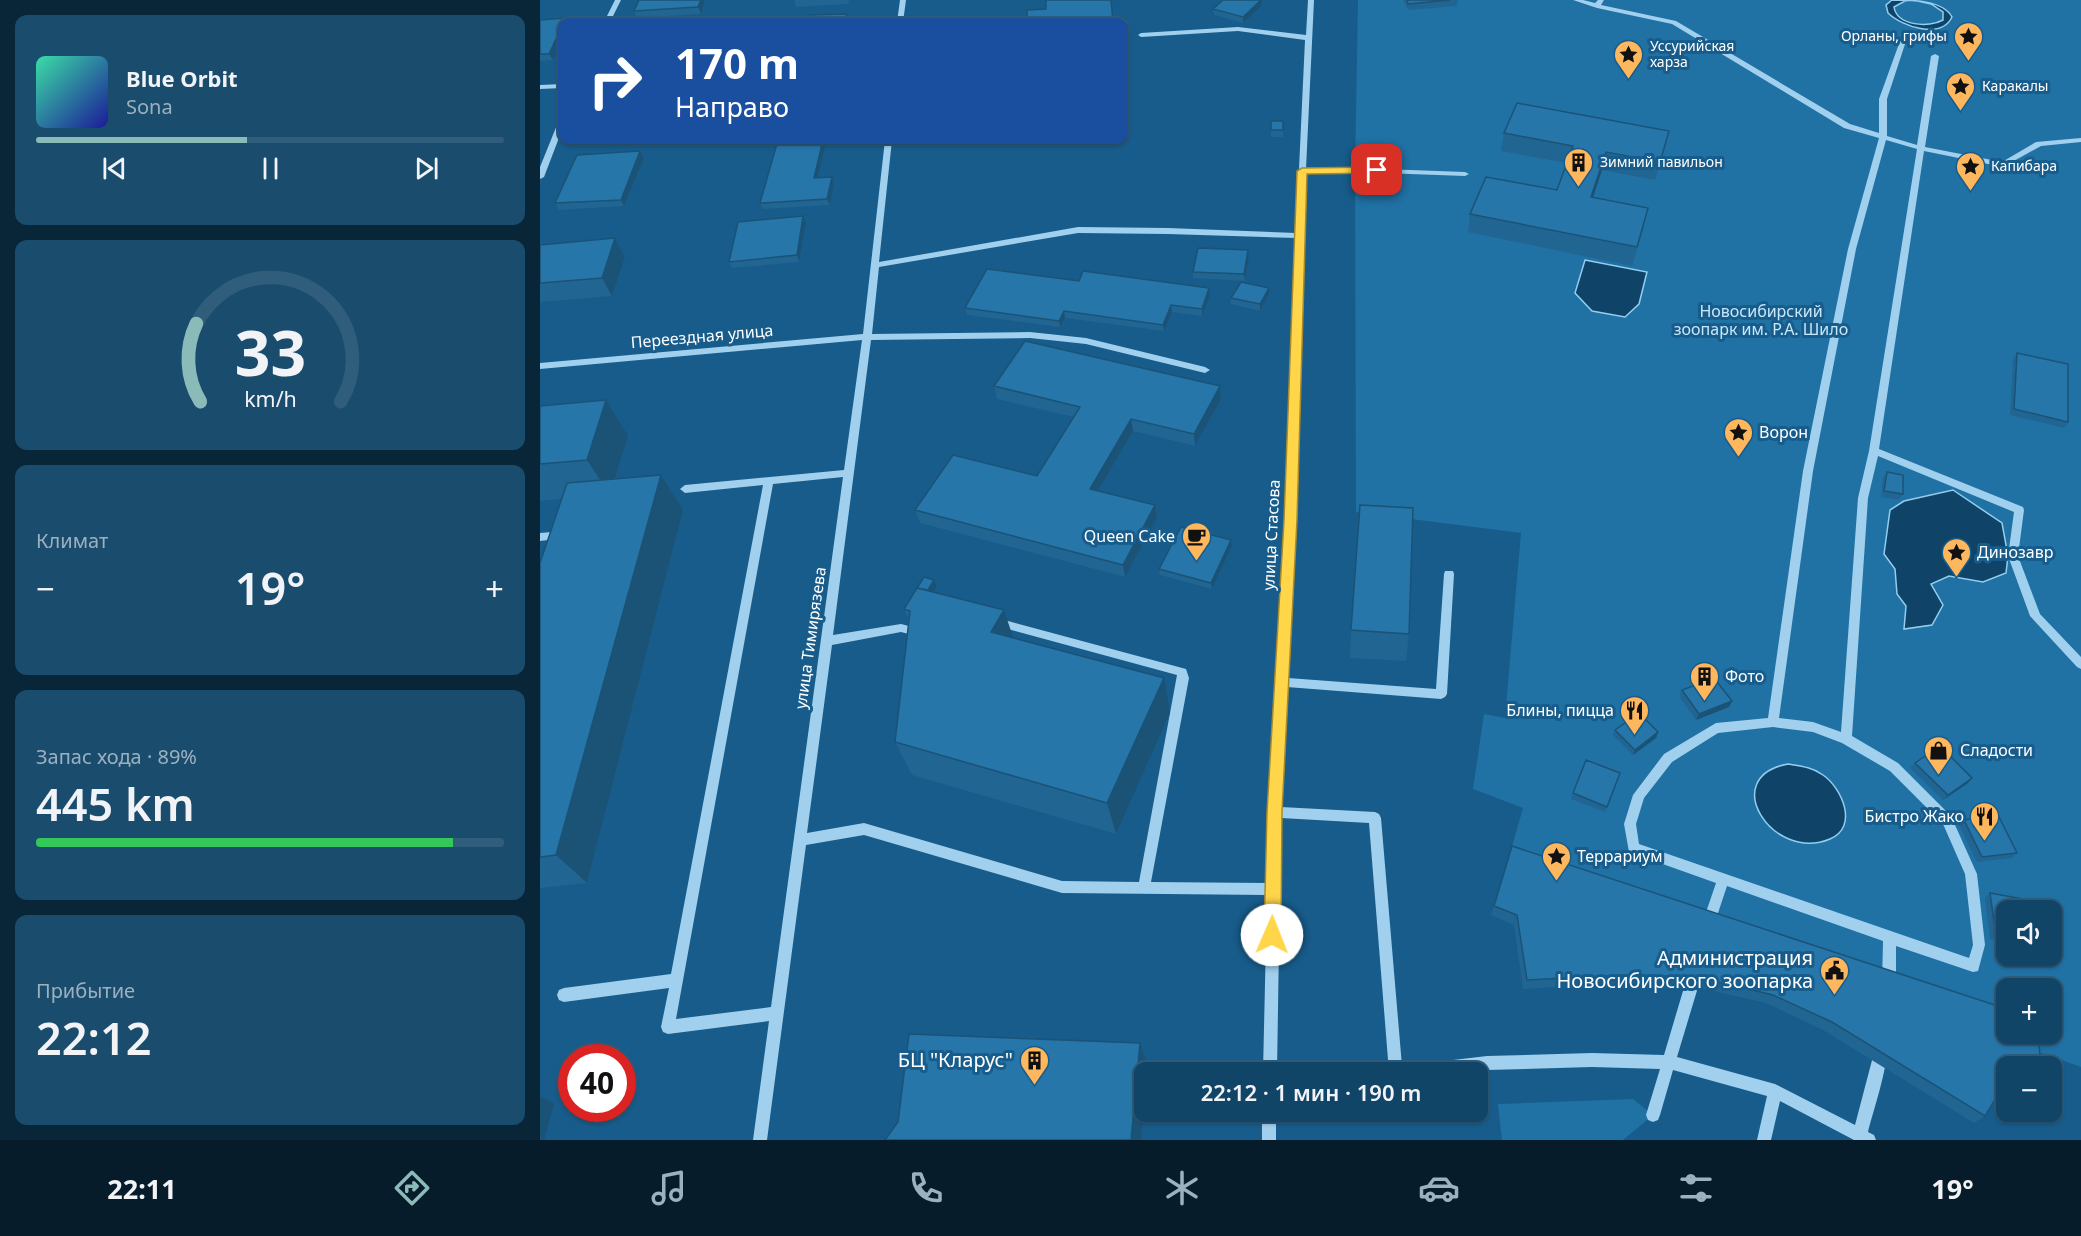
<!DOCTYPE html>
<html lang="ru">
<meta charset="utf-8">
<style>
:root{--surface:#114568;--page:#1a4c6e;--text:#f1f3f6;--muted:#9cb1c0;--line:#305d7c;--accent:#8bbbb9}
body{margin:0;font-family:"Noto Sans",sans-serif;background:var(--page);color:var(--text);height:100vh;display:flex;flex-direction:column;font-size:22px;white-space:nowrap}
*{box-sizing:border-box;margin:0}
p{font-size:20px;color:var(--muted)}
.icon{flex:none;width:33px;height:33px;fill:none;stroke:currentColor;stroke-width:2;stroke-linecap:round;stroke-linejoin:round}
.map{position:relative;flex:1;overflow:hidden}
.drawer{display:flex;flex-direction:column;gap:15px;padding:15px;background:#092639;width:540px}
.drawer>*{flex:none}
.guide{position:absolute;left:18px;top:18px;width:570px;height:126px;border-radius:12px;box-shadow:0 2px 4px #0004,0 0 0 2px var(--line);background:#1a4fa0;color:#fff;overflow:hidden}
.tools{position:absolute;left:1456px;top:900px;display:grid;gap:12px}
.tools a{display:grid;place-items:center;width:66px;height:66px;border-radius:12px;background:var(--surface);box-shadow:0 2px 4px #0004,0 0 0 2px var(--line);font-size:30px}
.speed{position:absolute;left:18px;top:1044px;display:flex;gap:12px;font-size:30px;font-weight:700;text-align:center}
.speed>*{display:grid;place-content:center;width:78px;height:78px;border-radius:50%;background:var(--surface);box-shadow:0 2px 4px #0004,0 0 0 2px var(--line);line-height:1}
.speed .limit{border:9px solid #d22;background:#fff;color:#111}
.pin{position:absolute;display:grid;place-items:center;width:51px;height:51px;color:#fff;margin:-26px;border-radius:12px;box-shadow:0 3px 9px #0006}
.me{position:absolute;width:66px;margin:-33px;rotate:1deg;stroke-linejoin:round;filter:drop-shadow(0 0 4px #0008)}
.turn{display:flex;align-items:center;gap:21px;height:126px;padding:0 18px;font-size:27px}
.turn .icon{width:78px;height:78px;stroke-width:2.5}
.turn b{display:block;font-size:42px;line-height:51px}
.big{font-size:45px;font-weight:600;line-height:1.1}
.drawer .card{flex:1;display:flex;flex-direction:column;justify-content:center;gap:9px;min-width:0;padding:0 21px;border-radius:12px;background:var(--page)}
.drawer .dial{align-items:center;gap:0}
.dial svg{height:156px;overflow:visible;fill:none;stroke:var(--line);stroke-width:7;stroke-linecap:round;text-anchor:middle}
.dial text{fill:var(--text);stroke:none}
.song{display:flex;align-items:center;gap:18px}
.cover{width:72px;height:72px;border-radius:9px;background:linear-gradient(135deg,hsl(160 70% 55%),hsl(240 70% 35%))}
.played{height:6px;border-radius:3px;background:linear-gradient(90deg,var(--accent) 45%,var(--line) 45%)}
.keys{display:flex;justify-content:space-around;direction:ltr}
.heat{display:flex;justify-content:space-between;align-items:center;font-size:33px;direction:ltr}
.charge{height:9px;border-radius:4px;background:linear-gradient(90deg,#34c759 89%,var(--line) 0)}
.trip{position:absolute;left:594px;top:1062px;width:354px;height:60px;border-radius:12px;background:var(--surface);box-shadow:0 2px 4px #0004,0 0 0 2px var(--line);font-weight:600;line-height:60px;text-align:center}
.tab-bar{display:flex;height:96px;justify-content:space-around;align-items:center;background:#071c2a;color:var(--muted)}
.tab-bar .icon{width:42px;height:42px}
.tab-bar .active{color:var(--accent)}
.tab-bar b{font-size:27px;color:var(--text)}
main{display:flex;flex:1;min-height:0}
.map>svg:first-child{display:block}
.green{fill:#2071a4;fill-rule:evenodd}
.water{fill:#0f4468;stroke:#93cef1;stroke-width:1.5;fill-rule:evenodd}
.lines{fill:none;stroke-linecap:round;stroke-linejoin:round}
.minor{fill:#a1d0ee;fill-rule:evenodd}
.wall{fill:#216592}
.shaded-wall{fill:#1b5377}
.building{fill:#2676aa;stroke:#1b5377;stroke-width:1.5}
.route{fill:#ffd54a;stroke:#a68a30;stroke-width:1.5}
.labels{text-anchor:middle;stroke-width:6;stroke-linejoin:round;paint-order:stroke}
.far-poi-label{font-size:14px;fill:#fff;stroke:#175c8b;text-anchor:start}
.park-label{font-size:16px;fill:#c7e7fa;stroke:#175c8b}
.street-label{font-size:16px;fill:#fff;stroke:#175c8b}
.poi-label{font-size:16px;fill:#fff;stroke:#175c8b;text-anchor:start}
.near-poi-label{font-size:20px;fill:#fff;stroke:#175c8b;text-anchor:end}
</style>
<main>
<section class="drawer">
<div class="card">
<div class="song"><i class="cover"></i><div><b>Blue Orbit</b><p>Sona</p></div></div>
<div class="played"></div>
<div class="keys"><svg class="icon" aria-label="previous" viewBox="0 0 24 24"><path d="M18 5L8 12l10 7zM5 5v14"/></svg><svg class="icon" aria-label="pause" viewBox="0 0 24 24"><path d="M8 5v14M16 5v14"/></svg><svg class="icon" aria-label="next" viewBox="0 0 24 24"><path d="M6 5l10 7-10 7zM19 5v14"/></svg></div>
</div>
<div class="card dial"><svg viewBox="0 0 100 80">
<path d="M14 69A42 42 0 1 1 86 69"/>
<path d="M14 69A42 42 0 0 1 12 29" stroke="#8bbbb9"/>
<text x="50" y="56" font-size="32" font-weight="700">33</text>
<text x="50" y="72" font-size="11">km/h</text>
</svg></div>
<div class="card"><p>Климат</p>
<div class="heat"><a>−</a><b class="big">19°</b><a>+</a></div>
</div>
<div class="card"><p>Запас хода · 89%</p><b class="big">445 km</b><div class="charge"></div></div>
<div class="card"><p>Прибытие</p><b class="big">22:12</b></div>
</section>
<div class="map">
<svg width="1541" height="1140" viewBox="0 0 1541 1140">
<rect width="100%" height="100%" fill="#175c8b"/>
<path class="green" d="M818,0H1541V1067L1348,999L964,874L983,808L933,789L944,714L965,718L981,533L816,512L815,170ZM1467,910H1512V956H1467ZM1467,988H1512V1034H1467Z
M1093,1099L1113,1115L1083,1140H962L958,1104Z"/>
<path class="water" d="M1352,0C1372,0 1403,0 1412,17C1401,40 1361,26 1348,13L1346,5ZM1373,0L1391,4L1403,12V20C1389,28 1357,26 1354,7L1365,1Z
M1045,260L1107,272L1099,304L1085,317L1052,311L1035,293Z
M1413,490L1462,523L1468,556L1466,573L1443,582L1409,576L1391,584L1403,605L1392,625L1364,629L1366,606L1357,594L1355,569L1344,554L1350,510L1364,501Z
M1248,764C1260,766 1272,767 1283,775C1302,788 1319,827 1290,839C1233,863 1177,777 1248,764Z"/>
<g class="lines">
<path class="minor" d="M75,0H81L70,22H64Z
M360,0H366L363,22H357Z
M768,0H774L766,169L815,168L925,172L929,174L925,176L815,172L766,173L755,520L748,678L896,689L904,574L905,571H913L914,574L907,694L905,697L901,699L747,687L741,807L835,812L839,814L841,818L862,1066L947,1056L1052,1053L1124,1055L1148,974L1150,969L1155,967L1160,969L1162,974L1137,1057L1235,1084L1315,1125L1336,1045L1341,1043L1346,1045C1351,1059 1332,1115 1328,1132L1334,1135L1336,1140H1314L1240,1101L1231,1140H1217L1227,1096L1133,1070L1120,1115L1118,1120L1113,1122L1108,1120L1106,1115L1120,1069L1052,1067L947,1070L923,1072H849L829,823L741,818L737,1072H723L727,895L522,893L324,835L266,845L227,1140H213L229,1021L128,1034L123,1032L121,1027L129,988L24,1002L19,1000L17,995L19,990L24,988L131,974L223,485L145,493L140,489L145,485L304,470L322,340L0,369V363L323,334L345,140H352L339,262L538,227L628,228L756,233L765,40L698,31L601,37L598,35L601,33L698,27L766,35ZM538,233L628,234L756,238L745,520L729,812L727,883L611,882L649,678L646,669L457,618L453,619L452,622L453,625L637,675L599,882L522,881L324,823L267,833L292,645L361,632L380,637L384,636L385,633L384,630L361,624L293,635L331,340L490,338L546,344L665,373L670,370L665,367L546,338L490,332L332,334L339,267ZM303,477L231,1007L136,1019L233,484Z
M1033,0H1043L1055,3L1058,0H1064L1061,5L1136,21L1310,124L1339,133V99L1360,41L1365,40L1366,41L1347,99V136L1377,145L1391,56L1395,54L1399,56L1385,147L1462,162L1496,142L1541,138V142L1501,146L1463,167L1384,151L1339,449L1483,507L1484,510L1478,556L1500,614L1541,657V669L1537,667L1490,616L1468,556L1474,512L1338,456L1328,498L1312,736L1358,763L1411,816L1437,874L1445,945L1438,971L1433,972L1356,946V984L1354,989L1349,991L1344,989L1342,984L1343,941L1187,886L1173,928L1168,930L1163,928L1162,924L1176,883L1089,852L1084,824L1093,795L1124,754L1176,723L1228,718L1263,471L1308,249L1339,138L1304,128L1132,24L1057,8ZM1346,140L1377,149L1329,451L1318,498L1301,732L1273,722L1239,718L1273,471L1316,249ZM1233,727L1273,732L1302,743L1350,771L1403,824L1425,874L1433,945L1429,958L1099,844L1096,824L1104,798L1132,762L1178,733Z
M22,84V88L0,89V85Z
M19,120H22V130L4,177L0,179V167Z
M12,532L16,533L17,536L16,539L0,541V533Z
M722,1112H736V1140H722Z"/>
</g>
<path class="wall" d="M165,0L161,14L97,18L94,11Z
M254,0H309L308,4L256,7Z
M863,0H918L917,6L868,10Z
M722,5L703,23L674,15L673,9Z
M0,20L13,60L0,61Z
M731,121H743V137H731Z
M964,133L1124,149L1115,180L1062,170L1053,197L1104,227L1092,266L928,232L930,214L1017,190L1027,163L961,151Z
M286,143L278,178L292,177L294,184L290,205L223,209L220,203Z
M100,151L104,158L84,206L19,210L15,203Z
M263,216L266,223L259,262L192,268L189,262Z
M75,238L85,257L72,296L0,302V245Z
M708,250L709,257L705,281L653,278V272Z
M539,281L670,295L662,316L632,312L624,331L525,318L520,327L427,315L425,308Z
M729,294L720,311L691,304V298Z
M1477,353L1528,422L1524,428L1470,415L1473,359Z
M454,386H680L681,399L655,446L593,431L558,491L615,505L617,518L585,577L380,523L375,510L497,476L534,417L457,399Z
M0,406L88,436L75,479L121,475L143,510L47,883L0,888V563L22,499L0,501Z
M1347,472L1363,494L1359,500L1341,497L1343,478Z
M691,540L692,546L672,589L620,575L619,569Z
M394,580L397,586L393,592L473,638L630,713L576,834L372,775L355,742L369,620L364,609Z
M811,630L869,634L866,661L810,658Z
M1142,690L1189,707L1156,720L1139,696Z
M1075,730L1118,732L1116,738L1093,755L1073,735Z
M1046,760L1080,773L1065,812L1031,799Z
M1375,763L1428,783L1403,800L1370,768Z
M1424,820L1477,853L1472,858L1437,862L1419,825Z
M972,846L1467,1066V1092L1461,1089L1445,1116L1434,1123L1283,1030L1226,1003L1151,986L1081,983L983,989L974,925L951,915Z
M1450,893L1467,910V942L1450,939L1445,898Z"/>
<path class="shaded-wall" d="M161,0H165L161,14L158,7Z
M721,0H722V5L703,23V17Z
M307,14L309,20L308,22H304Z
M22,26V39L13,60L9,54Z
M283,140H285L286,143L276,185L274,178Z
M100,151L104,158L84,206L81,200Z
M1066,152L1062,170L1047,216L1051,197Z
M292,177L294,184L290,205L287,199Z
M263,216L266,223L259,262L257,255Z
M75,238L85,257L72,296L62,278Z
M708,250L709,257L705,281L704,274Z
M669,288L670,295L662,316V309Z
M729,288V294L720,311V304Z
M631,305L632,312L624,331L623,325Z
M524,311L525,318L520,327L519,321Z
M680,386L681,399L655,446L654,434Z
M66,400L88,436L70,495L47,460Z
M591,419L593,431L552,501L550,489Z
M121,475L143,510L47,883L16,855Z
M615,505L617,518L585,577L583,565Z
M691,540L692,546L672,589L671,583Z
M394,580L397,586L377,618L374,612Z
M464,610L476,646L451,632Z
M624,678L630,713L576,834L567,803Z
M1192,701L1189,707L1156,720L1159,714Z
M1118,732L1116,738L1093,755L1095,750Z
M1432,778L1428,783L1403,800L1408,795Z
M600,1043L607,1065V1072H604V1100L601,1140H591Z
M0,1096L14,1104L4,1140H0Z"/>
<path class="building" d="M99,0H161L158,7L94,11Z
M506,0H571L573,22H487V10L506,9Z
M683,0H721L703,17L673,9Z
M867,0H910L868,4Z
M307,14L304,22H268L270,15Z
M26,18L24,22H22V26L9,54H0V20Z
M977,103L1129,131L1120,162L1066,152L1051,197L1108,208L1097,247L930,214L946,177L1017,190L1033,146L964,133Z
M731,121H743V130H731Z
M238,140H283L274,178L292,177L287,199L220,203Z
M100,151L81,200L15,203L37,155Z
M263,216L257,255L189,262L198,222Z
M75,238L62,278L0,283V245Z
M658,248L708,250L704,274L653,272Z
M447,269L539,281L543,271L669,288L662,309L631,305L623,325L524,311L519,321L425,308Z
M701,282L729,288L720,304L691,298Z
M485,341L680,386L654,434L591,419L550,489L615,505L583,565L375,510L413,455L497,476L540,407L454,386Z
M1477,353L1528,364V422L1474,409Z
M66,400L47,460L0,464V406Z
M1347,472L1363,475V494L1344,491Z
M121,475L16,855L0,857V563L27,483Z
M820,505L873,508L869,634L811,630Z
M641,527L691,540L671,583L619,569Z
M384,577L394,580L388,590L377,588Z
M377,588L464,610L451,632L624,678L567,803L355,742L370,611L364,609Z
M1174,678L1192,701L1159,714L1142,690Z
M1099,713L1118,732L1095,750L1075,730Z
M1400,746L1432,778L1408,795L1375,763Z
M1046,760L1080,773L1067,807L1033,793Z
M1458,815L1477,853L1442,857L1424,820Z
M972,846L1467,1009V1034H1499L1500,1066H1467V1080L1445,1116L1292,1022L1233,995L1157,977L1086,975L987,980L977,915L954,906Z
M1450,893L1494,901L1496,910H1467V936L1456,935Z
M369,1034L600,1043L591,1140H345L358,1122Z"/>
<path class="route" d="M837,167L842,170L840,173L767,174L757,520L742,812L741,935L738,940L732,943L726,940L724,935L727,812L744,520L757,171L762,168Z"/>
<defs>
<symbol id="sight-pin" viewBox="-11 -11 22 30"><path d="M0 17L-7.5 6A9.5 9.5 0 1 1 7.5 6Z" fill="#ffb75e" stroke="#175c8b"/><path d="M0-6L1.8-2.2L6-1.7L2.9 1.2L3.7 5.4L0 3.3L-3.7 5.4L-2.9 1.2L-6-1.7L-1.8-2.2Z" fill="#111"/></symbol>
<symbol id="building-pin" viewBox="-11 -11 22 30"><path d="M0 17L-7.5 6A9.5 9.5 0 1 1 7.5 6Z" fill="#ffb75e" stroke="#175c8b"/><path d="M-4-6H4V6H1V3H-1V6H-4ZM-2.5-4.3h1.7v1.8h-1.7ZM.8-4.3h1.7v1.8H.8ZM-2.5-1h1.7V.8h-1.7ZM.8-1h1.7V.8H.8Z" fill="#111"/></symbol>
<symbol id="cafe-pin" viewBox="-11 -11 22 30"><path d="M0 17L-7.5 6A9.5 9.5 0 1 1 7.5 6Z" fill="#ffb75e" stroke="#175c8b"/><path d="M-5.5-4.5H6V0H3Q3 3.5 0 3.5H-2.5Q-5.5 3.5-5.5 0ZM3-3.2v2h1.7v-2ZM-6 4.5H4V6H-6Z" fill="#111"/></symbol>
<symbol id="restaurant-pin" viewBox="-11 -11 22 30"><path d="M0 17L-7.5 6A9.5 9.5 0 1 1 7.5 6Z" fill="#ffb75e" stroke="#175c8b"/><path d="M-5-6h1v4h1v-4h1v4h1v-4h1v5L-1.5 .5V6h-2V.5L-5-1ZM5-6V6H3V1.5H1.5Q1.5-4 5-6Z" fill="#111"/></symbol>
<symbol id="shop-pin" viewBox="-11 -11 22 30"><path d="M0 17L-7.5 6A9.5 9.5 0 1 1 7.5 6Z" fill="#ffb75e" stroke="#175c8b"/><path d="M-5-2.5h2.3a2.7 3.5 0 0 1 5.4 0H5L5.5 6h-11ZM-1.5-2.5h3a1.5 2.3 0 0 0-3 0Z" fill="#111"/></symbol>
<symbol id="civic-pin" viewBox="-11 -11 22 30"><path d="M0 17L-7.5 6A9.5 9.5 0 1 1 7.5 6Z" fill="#ffb75e" stroke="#175c8b"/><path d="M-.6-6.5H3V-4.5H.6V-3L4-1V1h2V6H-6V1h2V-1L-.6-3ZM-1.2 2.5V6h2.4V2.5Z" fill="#111"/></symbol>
</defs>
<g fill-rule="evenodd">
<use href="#sight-pin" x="1412" y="20" width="33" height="45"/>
<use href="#sight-pin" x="1072" y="38" width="33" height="45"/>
<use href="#sight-pin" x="1404" y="70" width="33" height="45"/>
<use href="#building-pin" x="1022" y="146" width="33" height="45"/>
<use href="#sight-pin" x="1414" y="150" width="33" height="45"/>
<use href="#sight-pin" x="1182" y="416" width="33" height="45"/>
<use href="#cafe-pin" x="640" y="520" width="33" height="45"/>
<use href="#sight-pin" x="1400" y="536" width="33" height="45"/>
<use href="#building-pin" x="1148" y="660" width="33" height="45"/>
<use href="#restaurant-pin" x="1078" y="694" width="33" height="45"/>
<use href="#shop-pin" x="1382" y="734" width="33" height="45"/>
<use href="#restaurant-pin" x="1428" y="800" width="33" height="45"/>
<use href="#sight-pin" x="1000" y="840" width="33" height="45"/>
<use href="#civic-pin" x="1278" y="954" width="33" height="45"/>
<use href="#building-pin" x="478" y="1044" width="33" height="45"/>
</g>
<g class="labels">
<g class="far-poi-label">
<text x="1407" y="41" text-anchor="end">Орланы, грифы</text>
<text x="1110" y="51">Уссурийская<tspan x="1110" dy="16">харза</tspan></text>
<text x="1442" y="91">Каракалы</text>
<text x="1060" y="167">Зимний павильон</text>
<text x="1451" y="171">Капибара</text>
</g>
<g class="park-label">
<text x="1221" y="317">Новосибирский<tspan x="1221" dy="18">зоопарк им. Р.А. Шило</tspan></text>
</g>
<g class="street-label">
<text transform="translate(162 336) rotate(-5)" y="6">Переездная улица</text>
<text transform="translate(731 535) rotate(-87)" y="6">улица Стасова</text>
<text transform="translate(270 638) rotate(-82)" y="6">улица Тимирязева</text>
</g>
<g class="poi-label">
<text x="1219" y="438">Ворон</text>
<text x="635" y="542" text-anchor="end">Queen Cake</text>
<text x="1437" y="558">Динозавр</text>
<text x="1185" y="682">Фото</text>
<text x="1074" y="716" text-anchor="end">Блины, пицца</text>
<text x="1420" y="756">Сладости</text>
<text x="1424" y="822" text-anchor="end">Бистро Жако</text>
<text x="1037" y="862">Террариум</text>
</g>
<g class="near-poi-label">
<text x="1273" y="965">Администрация<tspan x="1273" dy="23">Новосибирского зоопарка</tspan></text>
<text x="473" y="1067">БЦ "Кларус"</text>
</g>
</g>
</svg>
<div class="tools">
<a><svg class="icon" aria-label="sound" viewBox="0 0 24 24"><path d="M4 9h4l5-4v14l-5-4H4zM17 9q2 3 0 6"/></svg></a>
<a>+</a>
<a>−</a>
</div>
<div class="speed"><div class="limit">40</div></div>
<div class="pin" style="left:837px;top:170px;background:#d93025"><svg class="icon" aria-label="arrive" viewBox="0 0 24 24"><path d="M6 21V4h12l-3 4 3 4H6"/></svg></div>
<svg class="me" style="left:732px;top:935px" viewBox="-20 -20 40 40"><circle r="19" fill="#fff"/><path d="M0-13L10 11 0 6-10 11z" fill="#ffd54a"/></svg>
<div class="trip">22:12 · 1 мин · 190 m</div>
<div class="guide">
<div class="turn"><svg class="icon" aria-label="right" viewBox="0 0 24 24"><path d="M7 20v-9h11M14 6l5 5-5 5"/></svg><div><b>170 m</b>Направо</div></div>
</div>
</div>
</main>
<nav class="tab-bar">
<b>22:11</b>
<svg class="icon active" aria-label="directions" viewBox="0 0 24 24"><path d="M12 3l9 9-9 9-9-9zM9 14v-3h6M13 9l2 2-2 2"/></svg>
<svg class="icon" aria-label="music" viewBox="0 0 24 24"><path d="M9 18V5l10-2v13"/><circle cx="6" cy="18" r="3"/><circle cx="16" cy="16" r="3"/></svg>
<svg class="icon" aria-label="phone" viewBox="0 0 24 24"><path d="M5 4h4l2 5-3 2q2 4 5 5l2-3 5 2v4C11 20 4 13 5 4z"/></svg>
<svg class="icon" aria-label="climate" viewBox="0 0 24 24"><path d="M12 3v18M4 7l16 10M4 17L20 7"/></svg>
<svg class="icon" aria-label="car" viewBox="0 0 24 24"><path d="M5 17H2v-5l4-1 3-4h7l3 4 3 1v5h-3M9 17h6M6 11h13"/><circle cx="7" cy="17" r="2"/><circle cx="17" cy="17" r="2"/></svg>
<svg class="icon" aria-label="filters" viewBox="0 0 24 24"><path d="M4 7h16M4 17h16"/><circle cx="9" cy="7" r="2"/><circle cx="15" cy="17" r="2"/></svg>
<b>19°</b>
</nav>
